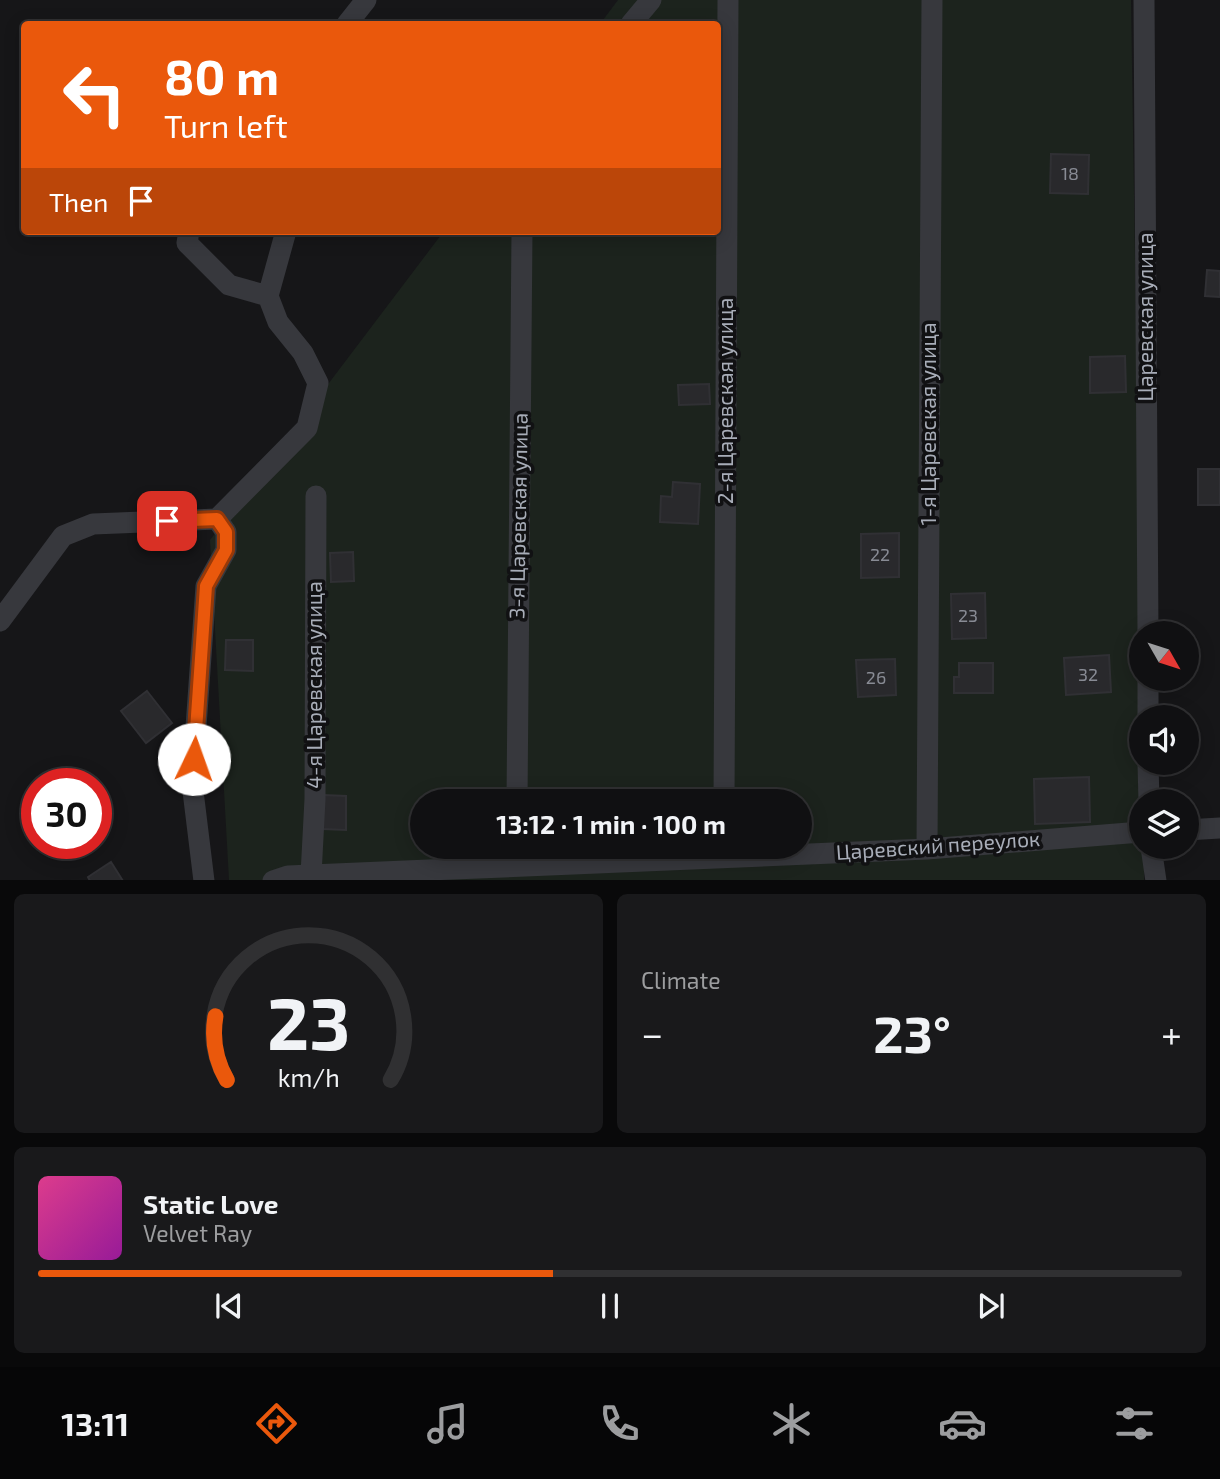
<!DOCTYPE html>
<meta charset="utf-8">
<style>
:root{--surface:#101012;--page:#19191b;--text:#f1f3f6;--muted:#9c9d9f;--line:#303032;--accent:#ea580c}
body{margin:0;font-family:"Exo 2",sans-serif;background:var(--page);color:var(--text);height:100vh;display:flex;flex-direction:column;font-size:26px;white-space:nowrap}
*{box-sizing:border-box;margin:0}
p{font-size:23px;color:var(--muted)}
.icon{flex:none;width:38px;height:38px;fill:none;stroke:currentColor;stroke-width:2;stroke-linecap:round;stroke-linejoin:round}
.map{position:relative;height:880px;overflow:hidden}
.side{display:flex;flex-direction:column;gap:14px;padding:14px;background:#09090a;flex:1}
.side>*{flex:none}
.hud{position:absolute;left:21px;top:21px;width:700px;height:214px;border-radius:7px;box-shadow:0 4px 18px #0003,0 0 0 2px var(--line);background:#ea580c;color:#fff;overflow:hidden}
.needle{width:46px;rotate:129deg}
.fabs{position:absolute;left:1129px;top:621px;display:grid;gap:14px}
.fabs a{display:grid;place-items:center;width:70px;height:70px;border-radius:50%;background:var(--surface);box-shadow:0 4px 18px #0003,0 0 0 2px var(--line);font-size:35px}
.speed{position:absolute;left:21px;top:768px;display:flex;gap:14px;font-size:35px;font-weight:700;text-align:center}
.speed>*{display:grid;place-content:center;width:91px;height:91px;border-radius:50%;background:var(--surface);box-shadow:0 4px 18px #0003,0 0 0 2px var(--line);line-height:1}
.speed .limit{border:10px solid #d22;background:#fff;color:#111}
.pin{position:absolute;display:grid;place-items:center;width:60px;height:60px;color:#fff;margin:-30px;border-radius:14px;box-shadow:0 4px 10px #0006}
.me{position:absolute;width:77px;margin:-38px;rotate:3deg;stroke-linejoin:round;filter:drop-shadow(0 0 5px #0008)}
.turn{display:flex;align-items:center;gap:24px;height:147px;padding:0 28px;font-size:32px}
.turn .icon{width:91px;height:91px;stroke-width:2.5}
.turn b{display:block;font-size:49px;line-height:60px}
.then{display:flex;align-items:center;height:66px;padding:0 28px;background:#0003;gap:14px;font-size:26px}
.big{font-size:52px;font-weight:700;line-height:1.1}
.side .widget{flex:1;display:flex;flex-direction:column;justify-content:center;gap:10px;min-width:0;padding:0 24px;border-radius:10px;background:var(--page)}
.side .dial{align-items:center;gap:0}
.dial svg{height:182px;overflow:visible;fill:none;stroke:var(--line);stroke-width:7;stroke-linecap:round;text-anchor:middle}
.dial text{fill:var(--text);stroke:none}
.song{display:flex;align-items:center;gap:21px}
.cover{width:84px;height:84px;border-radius:10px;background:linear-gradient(135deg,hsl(330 70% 55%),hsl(300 70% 35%))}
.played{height:7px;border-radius:4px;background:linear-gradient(90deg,var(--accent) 45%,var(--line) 45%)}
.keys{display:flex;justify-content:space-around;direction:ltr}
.heat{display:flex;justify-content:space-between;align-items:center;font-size:38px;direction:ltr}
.side .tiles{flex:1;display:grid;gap:14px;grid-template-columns:1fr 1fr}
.widget:last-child{grid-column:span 2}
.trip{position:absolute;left:410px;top:789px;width:402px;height:70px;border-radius:35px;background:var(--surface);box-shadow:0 4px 18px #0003,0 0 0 2px var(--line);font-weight:700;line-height:70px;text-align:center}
.tabs{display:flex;height:112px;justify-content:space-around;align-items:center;background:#060607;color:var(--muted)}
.tabs .icon{width:49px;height:49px}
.tabs .current{color:var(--accent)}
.tabs b{font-size:32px;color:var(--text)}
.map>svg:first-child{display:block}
.green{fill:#1c231d;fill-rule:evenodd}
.building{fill:#29292c;stroke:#303034;stroke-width:2}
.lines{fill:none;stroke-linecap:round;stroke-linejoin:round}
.minor{stroke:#37383d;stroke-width:21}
.route-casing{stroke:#983908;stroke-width:18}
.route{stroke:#ea580c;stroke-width:12}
.labels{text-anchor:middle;stroke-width:7;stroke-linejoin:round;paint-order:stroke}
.number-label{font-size:18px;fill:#888b94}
.street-label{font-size:21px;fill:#a8adb8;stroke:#111113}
</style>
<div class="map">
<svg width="1220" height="881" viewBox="0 0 1220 881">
<rect width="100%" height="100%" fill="#161618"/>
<path class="green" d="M618,0H1131L1142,717L1141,847H1144V880H229L210,540L444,231H718V24H600ZM422,802H800V847H422Z"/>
<path class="building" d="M1051,154L1089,155L1088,194L1050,193Z
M1207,270L1220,271V297L1205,296Z
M1125,356L1126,392L1090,393V357Z
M709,384L710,404L679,405L678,385Z
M1198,469H1220V505H1198Z
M673,482L700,484L698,524L660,522L661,496L672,497Z
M899,533V577L861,578V534Z
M353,552L354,581L331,582L330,553Z
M985,593L986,638L952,639L951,594Z
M226,640H253V671L225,670Z
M1109,655L1111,692L1066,695L1064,658Z
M895,659L896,695L858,697L856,660Z
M959,663H993V693H954V677H959Z
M147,691L172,723L146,743L121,711Z
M1089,777L1090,822L1035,824L1034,779Z
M323,795L346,796V830L323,829Z
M111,862L123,881H90L88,877Z"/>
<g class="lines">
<path class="minor" d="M1144,0L1148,634
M347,24L366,0
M631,24L651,0
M189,231L187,243L229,285L268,296
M217,519L307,428L318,383L303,353L278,322L268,296L286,231
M0,621L63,536L93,524L217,519
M1148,679V718
M1148,763L1149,802
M517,802L522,231
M724,802L728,0
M1186,830L1220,828
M1151,847L1156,881
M927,849L932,0
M311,875L315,799L316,496
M204,881L192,783L206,586L226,550V532L217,519
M273,881L288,876L927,849L1141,832"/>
</g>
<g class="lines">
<defs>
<path id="route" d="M167,521L217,519L226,532V550L206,586L194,759"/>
</defs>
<use href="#route" class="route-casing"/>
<use href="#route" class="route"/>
</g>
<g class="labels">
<g class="number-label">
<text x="1070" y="180">18</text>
<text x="880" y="561">22</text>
<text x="968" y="622">23</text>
<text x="1088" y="681">32</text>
<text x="876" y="684">26</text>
</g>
<g class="street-label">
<text transform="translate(1146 317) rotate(-90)" y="7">Царевская улица</text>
<text transform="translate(726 401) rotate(-90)" y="7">2-я Царевская улица</text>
<text transform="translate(929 424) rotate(-90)" y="7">1-я Царевская улица</text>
<text transform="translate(519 516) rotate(-89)" y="7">3-я Царевская улица</text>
<text transform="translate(315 685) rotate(-90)" y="7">4-я Царевская улица</text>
<text transform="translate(938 846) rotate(-4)" y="7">Царевский переулок</text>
</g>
</g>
</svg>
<div class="fabs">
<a><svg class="needle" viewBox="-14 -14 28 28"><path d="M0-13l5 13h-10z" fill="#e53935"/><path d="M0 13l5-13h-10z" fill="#9c9d9f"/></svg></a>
<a><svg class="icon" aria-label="sound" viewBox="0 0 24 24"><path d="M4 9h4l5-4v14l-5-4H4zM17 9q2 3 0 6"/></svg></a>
<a><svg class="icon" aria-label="layers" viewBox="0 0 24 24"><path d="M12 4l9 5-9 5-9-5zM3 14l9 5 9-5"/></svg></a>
</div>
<div class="speed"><div class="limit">30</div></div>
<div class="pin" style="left:167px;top:521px;background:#d93025"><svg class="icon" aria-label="arrive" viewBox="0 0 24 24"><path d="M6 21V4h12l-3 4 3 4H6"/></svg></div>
<svg class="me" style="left:194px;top:759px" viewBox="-20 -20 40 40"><circle r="19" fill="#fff"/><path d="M0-13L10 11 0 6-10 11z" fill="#ea580c"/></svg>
<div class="trip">13:12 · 1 min · 100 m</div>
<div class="hud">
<div class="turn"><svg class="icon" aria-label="left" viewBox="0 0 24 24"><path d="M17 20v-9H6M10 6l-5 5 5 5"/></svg><div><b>80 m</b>Turn left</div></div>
<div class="then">Then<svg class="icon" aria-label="arrive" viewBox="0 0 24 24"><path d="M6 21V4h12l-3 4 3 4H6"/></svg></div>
</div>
</div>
<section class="side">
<div class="tiles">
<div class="widget dial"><svg viewBox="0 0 100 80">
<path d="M14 69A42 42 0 1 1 86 69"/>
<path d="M14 69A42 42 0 0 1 9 41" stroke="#ea580c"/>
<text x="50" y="56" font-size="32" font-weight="700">23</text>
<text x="50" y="72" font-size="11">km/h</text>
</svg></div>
<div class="widget"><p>Climate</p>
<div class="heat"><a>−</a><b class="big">23°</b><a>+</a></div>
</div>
<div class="widget">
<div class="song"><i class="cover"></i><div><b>Static Love</b><p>Velvet Ray</p></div></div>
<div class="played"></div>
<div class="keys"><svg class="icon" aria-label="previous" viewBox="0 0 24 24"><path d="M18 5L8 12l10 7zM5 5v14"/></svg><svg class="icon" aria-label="pause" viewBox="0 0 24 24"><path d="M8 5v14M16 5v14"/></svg><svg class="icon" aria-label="next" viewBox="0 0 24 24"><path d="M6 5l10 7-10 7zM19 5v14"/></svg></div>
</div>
</div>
</section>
<nav class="tabs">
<b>13:11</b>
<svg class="icon current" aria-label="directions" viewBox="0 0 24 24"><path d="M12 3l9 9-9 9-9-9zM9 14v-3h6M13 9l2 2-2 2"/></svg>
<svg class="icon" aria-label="music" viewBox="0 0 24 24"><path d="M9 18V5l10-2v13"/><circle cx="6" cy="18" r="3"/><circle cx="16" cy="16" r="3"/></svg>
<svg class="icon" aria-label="phone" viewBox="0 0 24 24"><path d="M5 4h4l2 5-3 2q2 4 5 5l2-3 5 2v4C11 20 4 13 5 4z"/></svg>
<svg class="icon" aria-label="climate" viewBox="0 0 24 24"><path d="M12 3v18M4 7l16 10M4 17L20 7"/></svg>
<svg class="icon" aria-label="car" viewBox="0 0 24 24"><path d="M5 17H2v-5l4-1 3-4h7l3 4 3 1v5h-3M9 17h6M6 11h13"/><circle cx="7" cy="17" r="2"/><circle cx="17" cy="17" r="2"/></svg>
<svg class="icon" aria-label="filters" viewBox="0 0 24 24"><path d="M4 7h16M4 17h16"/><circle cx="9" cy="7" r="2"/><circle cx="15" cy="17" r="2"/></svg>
</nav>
